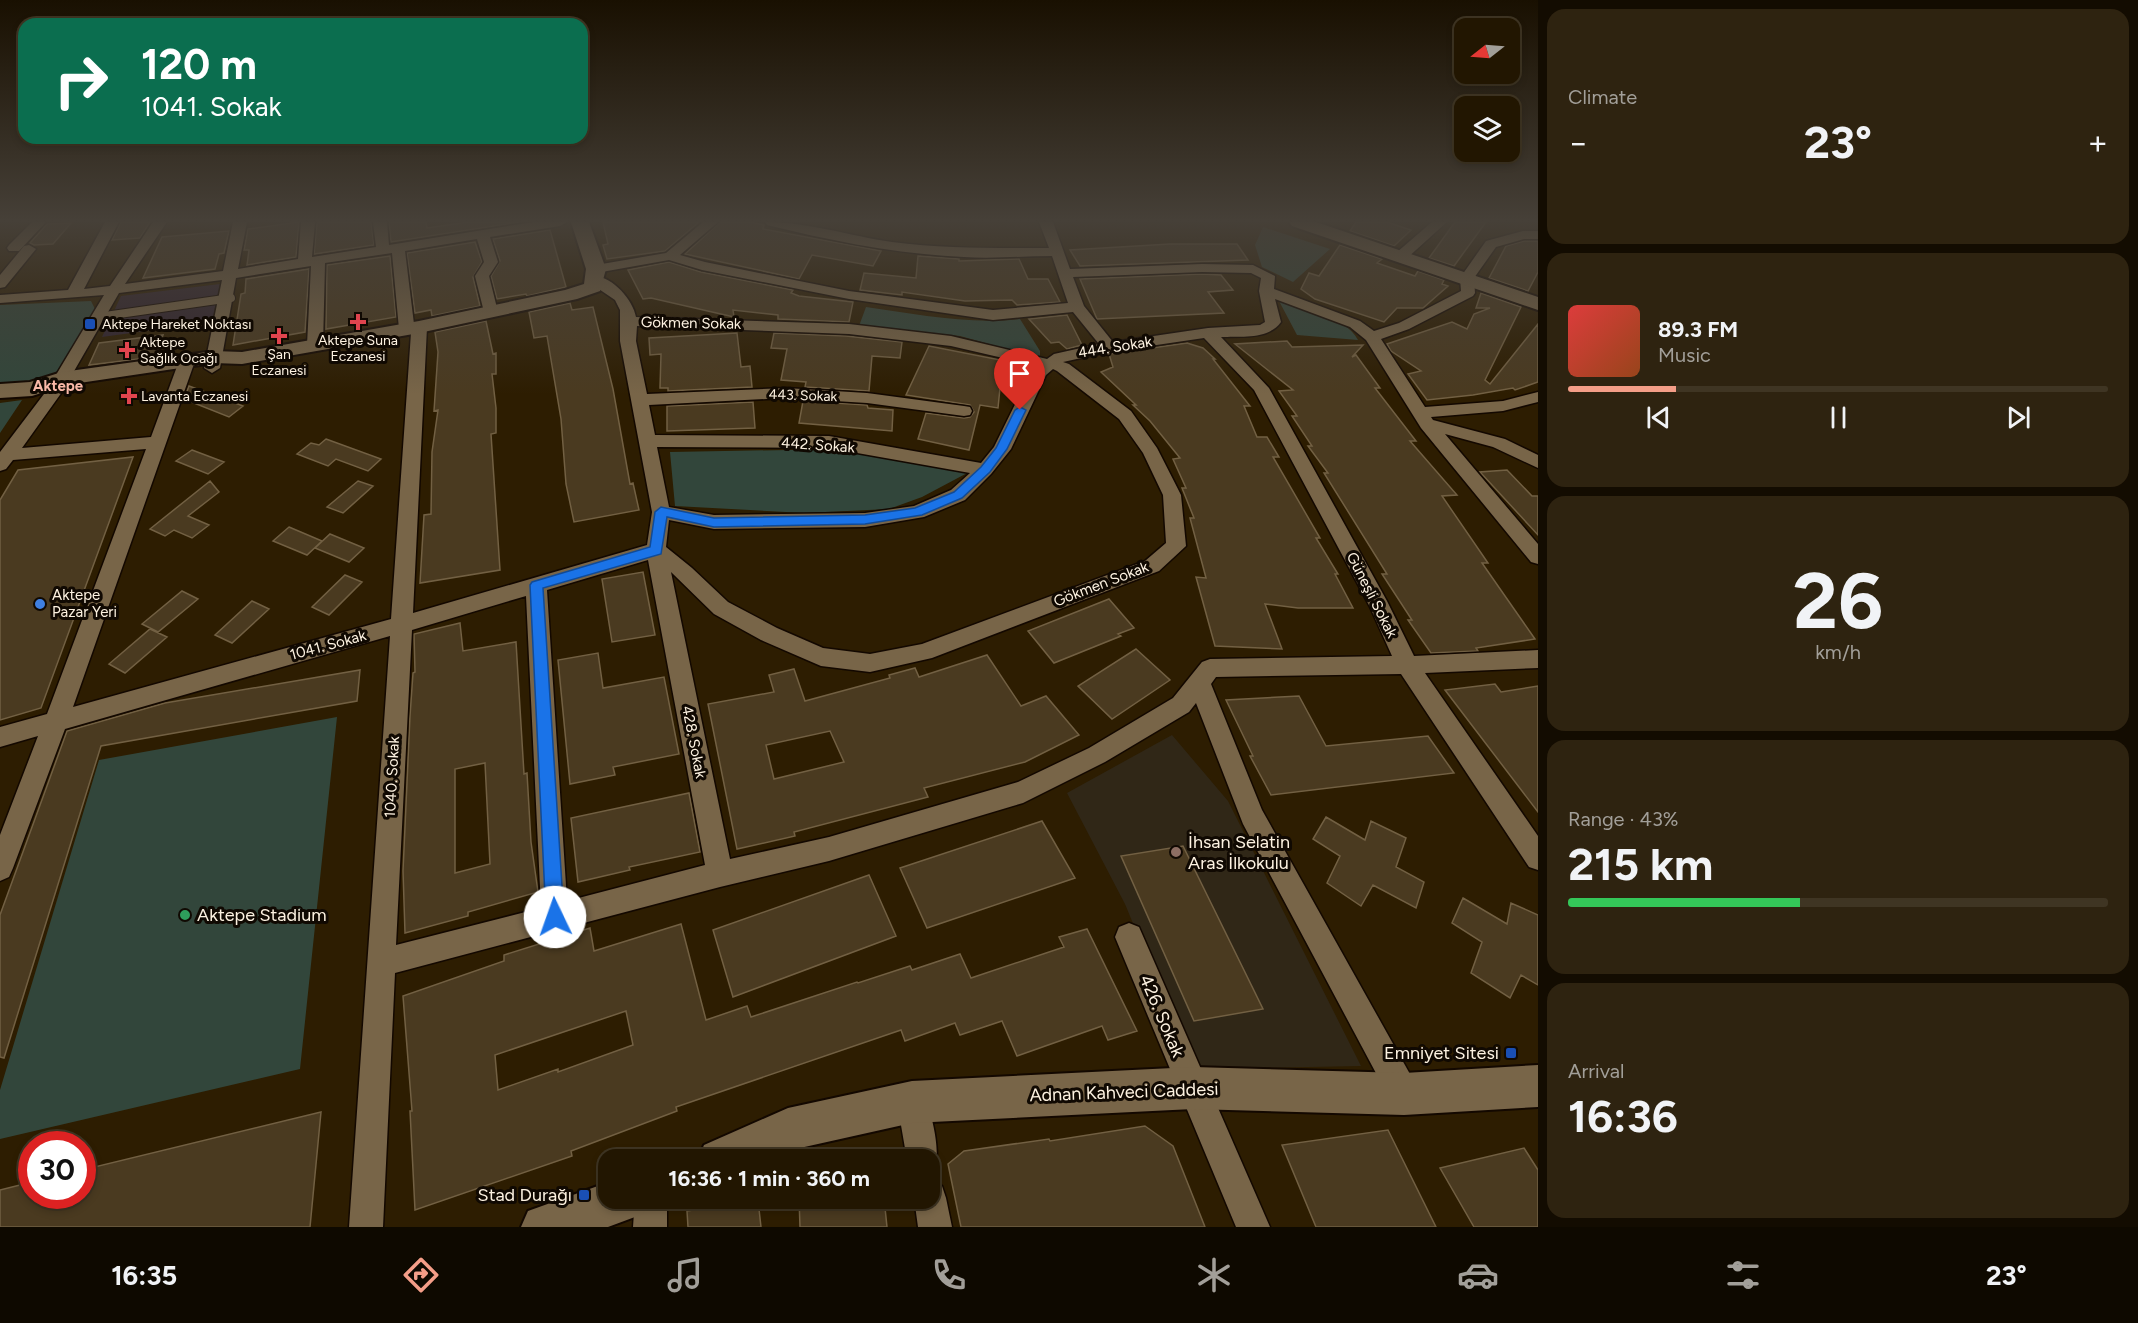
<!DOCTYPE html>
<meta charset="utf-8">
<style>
:root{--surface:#221601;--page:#2e2310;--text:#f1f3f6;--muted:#a29f99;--line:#3f3523;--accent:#f49e88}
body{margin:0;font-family:Figtree,sans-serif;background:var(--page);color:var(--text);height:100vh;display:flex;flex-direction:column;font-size:22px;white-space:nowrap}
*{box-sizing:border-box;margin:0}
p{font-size:20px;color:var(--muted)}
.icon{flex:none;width:33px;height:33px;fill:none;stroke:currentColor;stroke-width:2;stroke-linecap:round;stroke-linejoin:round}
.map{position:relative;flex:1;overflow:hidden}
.panel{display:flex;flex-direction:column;gap:9px;padding:9px;background:#130c01;width:600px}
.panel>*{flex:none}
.banner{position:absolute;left:18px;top:18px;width:570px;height:126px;border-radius:18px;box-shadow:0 3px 9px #0003,0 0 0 2px var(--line);background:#0b6e4f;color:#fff;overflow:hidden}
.needle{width:39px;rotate:253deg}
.tools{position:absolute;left:1454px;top:18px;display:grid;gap:12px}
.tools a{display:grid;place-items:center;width:66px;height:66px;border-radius:12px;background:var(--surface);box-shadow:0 3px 9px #0003,0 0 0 2px var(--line);font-size:30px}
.speed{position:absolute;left:18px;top:1131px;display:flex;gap:12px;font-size:30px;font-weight:700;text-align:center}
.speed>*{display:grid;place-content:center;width:78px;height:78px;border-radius:50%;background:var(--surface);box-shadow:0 3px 9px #0003,0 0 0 2px var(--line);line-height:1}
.speed .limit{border:9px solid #d22;background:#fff;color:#111}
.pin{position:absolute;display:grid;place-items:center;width:51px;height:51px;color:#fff;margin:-62px -26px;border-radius:50% 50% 50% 0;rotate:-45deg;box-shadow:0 0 6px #0007}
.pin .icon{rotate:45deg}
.me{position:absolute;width:66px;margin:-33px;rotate:357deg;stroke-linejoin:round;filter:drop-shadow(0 0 4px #0008)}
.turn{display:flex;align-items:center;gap:21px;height:126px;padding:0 24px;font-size:27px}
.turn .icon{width:78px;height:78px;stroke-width:2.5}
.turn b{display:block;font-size:42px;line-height:51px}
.big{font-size:45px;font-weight:700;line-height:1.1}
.panel .card{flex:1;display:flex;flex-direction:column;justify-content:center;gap:9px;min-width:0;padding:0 21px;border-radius:18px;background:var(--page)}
.panel .dial{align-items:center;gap:0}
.dial b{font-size:78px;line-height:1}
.song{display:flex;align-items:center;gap:18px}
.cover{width:72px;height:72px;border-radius:9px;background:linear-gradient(135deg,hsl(0 70% 55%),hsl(20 70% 35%))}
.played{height:6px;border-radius:3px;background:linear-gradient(90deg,var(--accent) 20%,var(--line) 20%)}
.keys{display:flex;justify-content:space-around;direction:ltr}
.heat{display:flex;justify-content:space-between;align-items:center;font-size:33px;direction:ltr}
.charge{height:9px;border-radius:4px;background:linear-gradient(90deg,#34c759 43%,var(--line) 0)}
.trip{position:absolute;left:598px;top:1149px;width:342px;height:60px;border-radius:18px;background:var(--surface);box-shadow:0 3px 9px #0003,0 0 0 2px var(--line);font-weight:700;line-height:60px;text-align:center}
.dock{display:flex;height:96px;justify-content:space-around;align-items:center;background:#0e0900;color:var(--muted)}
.dock .icon{width:42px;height:42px}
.dock .current{color:var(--accent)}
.dock b{font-size:27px;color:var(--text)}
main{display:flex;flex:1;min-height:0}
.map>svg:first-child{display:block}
.industrial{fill:#30232f}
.education{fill:#302717}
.green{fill:#32463b}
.building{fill:#4a3a20;stroke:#726043;stroke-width:1.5;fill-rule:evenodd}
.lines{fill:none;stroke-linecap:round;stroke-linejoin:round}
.lane-casing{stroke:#130800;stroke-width:10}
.street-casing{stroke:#130800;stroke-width:3}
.secondary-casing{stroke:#130800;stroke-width:4}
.lane{stroke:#786548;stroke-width:8}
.street{fill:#786548;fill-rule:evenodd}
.secondary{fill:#786548;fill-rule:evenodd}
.route{fill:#1a73e8;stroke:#114b97;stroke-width:1.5}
.health-dot{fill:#e0444e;stroke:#100902;stroke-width:2}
.transit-dot{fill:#1a4fb4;stroke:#100902;stroke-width:2}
.shop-dot{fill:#3f7fe0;stroke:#100902;stroke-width:2}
.education-dot{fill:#8d6e63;stroke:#100902;stroke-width:2}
.leisure-dot{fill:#2e9e5b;stroke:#100902;stroke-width:2}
.labels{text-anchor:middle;stroke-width:6;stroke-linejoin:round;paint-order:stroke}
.far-poi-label{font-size:14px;fill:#fdf2e1;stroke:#100902;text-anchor:start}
.far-street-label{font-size:14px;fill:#fdf2e1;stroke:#100902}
.street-label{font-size:15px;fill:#fdf2e1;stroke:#100902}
.far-quarter-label{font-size:15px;font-weight:bold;fill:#f9b8a7;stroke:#100902}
.poi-label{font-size:15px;fill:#fdf2e1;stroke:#100902;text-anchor:start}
.near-poi-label{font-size:18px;fill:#fdf2e1;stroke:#100902;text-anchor:start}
.near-street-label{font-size:18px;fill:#fdf2e1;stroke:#100902}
</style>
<main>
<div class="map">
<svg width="1538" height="1227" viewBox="0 0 1538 1227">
<rect width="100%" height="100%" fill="#2d1d01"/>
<path class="industrial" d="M220,284L212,322L102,337L121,296Z"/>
<path class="education" d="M1172,735L1228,801L1361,1066L1193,1069L1125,904L1067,793Z"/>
<path class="green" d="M1263,227L1330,249L1293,282L1262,267L1255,245Z
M91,301L95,309L52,382L0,385V305Z
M1279,301C1303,311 1345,315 1358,340L1297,335Z
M866,307C916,314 969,325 1020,319L1040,351V358L960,336L859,326Z
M22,400L0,433V403Z
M841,449L971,471L922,497L889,509L805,513L675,506L670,452Z
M337,717L300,1069L0,1139V1090L99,760Z"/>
<path class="building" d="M121,222H150L140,238L112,240Z
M299,222L296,257L247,265L249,250H244L248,229Z
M317,222H371L374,245L314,254Z
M389,222H426L427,228L469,222H519L391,242Z
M603,222H699L665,251L607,259L603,245L608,244Z
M720,222H750L764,225L763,229L881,251L873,266L812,255L799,279L685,254Z
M1356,222H1387L1411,230L1394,246L1350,231Z
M1455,222H1486L1454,266L1429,258Z
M71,223L53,244L34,245L30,243L47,224Z
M550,230L566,287L527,296L526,294L497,299L491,276L500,261L493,239Z
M229,231L224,253L219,254L215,269L143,278L162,237Z
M1524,241H1538V272L1528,291L1489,278L1506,246Z
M475,242L482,262L473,277L480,306L432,316L431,310L415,313L407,253Z
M1170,244H1237L1248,260L1080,266L1070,250Z
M1340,245L1382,259L1377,263L1415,276L1418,271L1444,280L1442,284L1448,286L1423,308H1397L1384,322L1315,299L1301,289L1309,273L1319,276Z
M390,256L396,317L326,329L327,265Z
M918,256L959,259V261L1019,259L1028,279H1048L1060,302L1017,305L1012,300L965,301L902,292V295L860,290L864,273L916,278Z
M669,262L701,272L793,290L791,293L799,296L853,302L849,322L778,319V315L733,310L734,317L651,298L643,299L628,270Z
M309,269L305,332L233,345L241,294L245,293L246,279Z
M1202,274L1221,275L1233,290L1208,292L1224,313L1097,319L1080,279Z
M1481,293L1521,307L1485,380L1490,384L1538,324V382L1515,390L1513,388L1473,395L1427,400L1408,374L1421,371L1391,351L1387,344L1452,322L1467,329L1474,314L1490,308H1476Z
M570,303L572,310L593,307L613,389L630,484L633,483L639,510L574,522L566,484L561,419L547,336L534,338L529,312Z
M1067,315L1082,345L1067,349L1059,342L1051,343L1029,319Z
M486,321L493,354L496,353V374H492L496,408V433L491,434L500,570L420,583L424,515L431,514L432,452L438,410L434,411L438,352L435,332Z
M737,333L741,367L750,366L752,387L668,391V388H660L661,354L650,355L649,338Z
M774,333L846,336L902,342L900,358L872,356L869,391L805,387L806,382L781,380L787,349L771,348Z
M163,335L155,357L89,365L99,343Z
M1287,341L1292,347L1363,345L1352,357L1356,355L1380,388H1375L1416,441H1410L1457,495L1442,496L1488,563H1482L1535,639L1476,648L1478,651L1431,653L1408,620H1412L1382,574H1387L1324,473H1328L1308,446H1312L1292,416H1297L1279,391L1293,390L1235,344Z
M1187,343L1203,348L1215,359H1213L1250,406H1244L1257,437H1267L1279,457H1273L1320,538H1316L1338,574H1335L1353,608H1298L1265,604L1282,649L1215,646L1196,577L1206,578L1190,518H1194L1182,488H1186L1173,459L1180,458L1150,421L1133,405H1136L1101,372L1113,367L1109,354Z
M929,346L1020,364L1014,381L1001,378L998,408L980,405L969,450L918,439L926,413L964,418L970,417L974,412L970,405L906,395Z
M189,386L243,406L229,417L184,399Z
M803,401L867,405L868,408L893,410L892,431L799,423Z
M753,402L755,428L667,431V406Z
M326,439L381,459L368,471L336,459L328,466L297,454L311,443L319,445Z
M192,450L224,462L208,474L176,461Z
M133,457L41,708L0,720V500L18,470Z
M1507,470L1532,496H1538V535L1480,472Z
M210,481L219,492L188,516L209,525L192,538L174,530L165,536L150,529Z
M358,481L373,486L343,513L327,507Z
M289,527L322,541L307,555L273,541Z
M330,534L364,548L349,562L315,548Z
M643,572L655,635L612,642L602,579Z
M345,575L362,582L329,615L312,607Z
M182,591L198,599L158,632L142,624Z
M1109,599L1134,628L1118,634L1121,636L1054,663L1028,631Z
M252,601L269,609L232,643L215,635Z
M460,623L463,651L516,642L524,774L527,773L531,842L538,892L468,912V916L405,933L403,871L410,716L413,673L415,672L414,634ZM485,763L490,864L455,873V769Z
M150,629L167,637L125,673L109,664Z
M1136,649L1170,680L1112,719L1078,686Z
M598,653L603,688L664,677L679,754L613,767L615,775L570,784L558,660Z
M987,655L1021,706L1046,696L1079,735L1025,762L924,788L928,797L794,832L795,836L737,849L708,704L774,692L769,675L794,669L805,701L890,678L889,675L915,668L919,677ZM830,731L844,762L774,779L766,745Z
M360,670L357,701L101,746L4,1058L0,1057V915L67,731L165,703Z
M1495,684L1501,692L1538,686V812L1445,690Z
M1299,696L1326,746L1428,736L1454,773L1271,795L1250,756H1253L1226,700Z
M689,793L700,852L629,867L630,870L578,882L571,818Z
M1326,817L1365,840L1371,821L1406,838L1396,867L1424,882L1416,908L1373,885L1361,906L1327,883L1340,856L1313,839Z
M1042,821L1075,878L927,928L900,868Z
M1183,846L1263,1009L1194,1021L1121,856Z
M869,875L896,936L733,997L713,930Z
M1463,898L1507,924L1511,903L1538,915V985L1521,975L1510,998L1471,973L1482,942L1452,923Z
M681,924L706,1020L747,1006L751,1017L857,982L858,983L910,966L912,970L960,954L971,978L1064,947L1059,937L1087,929L1137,1031L1108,1040L1102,1026L1017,1056L1002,1021L960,1035L955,1023L905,1041L901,1030L676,1107L677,1111L571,1151L572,1156L415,1210L410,1111H412L403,996L504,961V955L590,928L594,951ZM626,1011L633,1045L558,1072V1069L498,1090L495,1055Z
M321,1112L310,1227H0V1190L32,1182V1196H82V1170Z
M1145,1126L1173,1146L1205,1227H961L948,1164L964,1151L1049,1139L1050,1141Z
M1388,1130L1436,1227H1316L1282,1145Z
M1524,1148L1538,1170V1227H1474L1440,1168Z
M799,1198H884L887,1227H800Z
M758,1200L761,1227H688L687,1211Z"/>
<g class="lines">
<defs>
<path id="lane" d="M98,317L231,298"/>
<path id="street" d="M32,222H46L19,251H9L7,248L9,245Z
M105,222H119L84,289L110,286L153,222H167L125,284L223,271L233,222H247L238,269L298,259L301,222H315L312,257L376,247L373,222H387L389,245L534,222H567L560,226L490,237L498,262L489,276L498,312L491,316L484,312L475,276L484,262L477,239L405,251L414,324H424L427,327L413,613L647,545L652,512L620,341V310L615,300L590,283L588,280L590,277C609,272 633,299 636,317L849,324L951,336L1047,359L1054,354L1099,344L1073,312L993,320L849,299L702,270L669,260L596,273L589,269L596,265L666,253L703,222H718L680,255L705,262L849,291L993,310L1068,303L1052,256C1022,256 993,259 964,257C897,254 832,241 767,225L765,222C808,222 850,236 892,242C945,249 996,248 1049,248L1039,222H1053L1070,269L1202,264L1253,265L1275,276L1274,289L1360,321L1374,331L1399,323L1461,291L1460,278L1486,241L1523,231H1538V239H1524L1496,247L1474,278L1475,293L1473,296L1409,329L1381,339L1425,407L1503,401L1538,392V402L1503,411L1431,417L1433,420L1505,439L1538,455V468L1493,447L1445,434L1538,544V564L1531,562L1421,428L1366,340L1350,327L1275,299L1281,322C1268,340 1241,336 1221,337L1269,388L1387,601L1414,656L1538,650V668L1425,673L1538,836V870L1529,867L1401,674L1216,677L1211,684L1262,810L1415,1083L1419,1094L1415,1105L1404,1109L1393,1105L1243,824L1196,703L1189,712L1105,762L1023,803L829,861L720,887L395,973L383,1227H349L390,636L65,729L13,868L9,877L0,881V835L38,736L0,747V727L47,714L146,449L13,460L6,469L0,471V452L47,390L104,295L0,303V295L68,290ZM392,253L399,329L402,332L411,333L391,619L73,707L195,361L187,356L179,361L151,437L22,448L62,392L119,293L222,280L204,368L212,373L220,368L236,278L311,266L307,345L315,350L323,345L325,263ZM1202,272L1251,273L1261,278L1259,291L1265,322L1260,325L1208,328L1113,342L1084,306L1073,277ZM637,326L849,334L951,346L1037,366L1031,372L994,447L981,463L829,436L655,435L649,405L786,398L867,403L964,416L970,415L972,411L970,407L964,406L867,393L786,388L647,394L636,341ZM1204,338L1254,390L1370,607L1392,656L1210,659L1202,662L1173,698L1089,748L1018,782L829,837L730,859L671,572L714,614L761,640L821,666L870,672L932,658L1159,571L1186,546L1181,495L1157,448L1131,411L1069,364L1063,362L1109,352ZM1053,369L1057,371L1119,419L1143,453L1163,495L1166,543L1145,561L922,644L870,654L823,648L777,628L728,602L692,568L666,547L669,520L714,529L865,527L924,517L965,500L991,474L1011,449L1046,375ZM657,447L829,448L970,473L951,490L914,506L865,513L714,515L669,507ZM648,560L705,865L567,901L547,590ZM526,596L541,908L396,945L412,630Z
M1432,222H1447L1406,259H1396L1394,256L1396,253Z
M29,245L36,249L5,287L0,288V275L24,246Z
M1129,923L1139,927L1270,1227H1236L1115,937L1119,927Z
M912,1087L923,1091C931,1111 942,1152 934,1171L930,1173V1160H907L897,1102L901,1091Z
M930,1182L942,1186L946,1198L952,1227H918L914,1198H930Z
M635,1198H667V1227H633Z"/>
<path id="secondary" d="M571,222H589L606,269L600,291L577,299L419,333L242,364L214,363L66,385L32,396L0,398V384L30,382L62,372L214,351L242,352L419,321L565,290L584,284L586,269Z
M1289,222H1316L1538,297V310L1292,226Z
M1538,1065V1107L1404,1115L1193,1109L912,1123L791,1150L769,1160H698L704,1145L788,1108L912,1081L1193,1067L1404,1073Z
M609,1182V1198H649L643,1214L608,1227H521L528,1211Z"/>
</defs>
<use href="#lane" class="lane-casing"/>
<use href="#street" class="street-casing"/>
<use href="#secondary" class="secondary-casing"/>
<use href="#lane" class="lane"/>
<use href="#street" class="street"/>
<use href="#secondary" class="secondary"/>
</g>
<linearGradient id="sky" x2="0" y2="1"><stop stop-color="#191001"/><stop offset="0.56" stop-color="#464038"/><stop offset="1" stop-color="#464038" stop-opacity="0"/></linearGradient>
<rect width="1538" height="394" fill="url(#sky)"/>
<path class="route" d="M1020,407L1026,410L1007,449L990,472L962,498L922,515L865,524L714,527L667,517L661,554L543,588L564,917L561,924L555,926L549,924L546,917L530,585L532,582L650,547L655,512L661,507L714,518L865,515L915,508L954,492L981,467L996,448L1015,410Z"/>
<g class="health-dot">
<path d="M355 313h6v6h6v6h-6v6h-6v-6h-6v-6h6z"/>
<path d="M276 327h6v6h6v6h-6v6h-6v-6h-6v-6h6z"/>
<path d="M124 341h6v6h6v6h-6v6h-6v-6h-6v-6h6z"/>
<path d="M126 387h6v6h6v6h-6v6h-6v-6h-6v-6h6z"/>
</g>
<g class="transit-dot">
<rect x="84" y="318" width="12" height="12" rx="3"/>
<rect x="1505" y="1047" width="12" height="12" rx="3"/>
<rect x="578" y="1189" width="12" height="12" rx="3"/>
</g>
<circle class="shop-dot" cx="40" cy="604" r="6"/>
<circle class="education-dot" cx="1176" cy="852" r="6"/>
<circle class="leisure-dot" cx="185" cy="915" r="6"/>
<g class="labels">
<g class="far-poi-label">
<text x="102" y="329">Aktepe Hareket Noktası</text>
<text x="358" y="345" text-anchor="middle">Aktepe Suna<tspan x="358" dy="16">Eczanesi</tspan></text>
<text x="140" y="347">Aktepe<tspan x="140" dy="16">Sağlık Ocağı</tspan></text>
<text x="279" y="359" text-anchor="middle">Şan<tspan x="279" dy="16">Eczanesi</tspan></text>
<text x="141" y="401">Lavanta Eczanesi</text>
</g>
<g class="far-street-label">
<text transform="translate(803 395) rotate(2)" y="5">443. Sokak</text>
</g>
<g class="street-label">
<text transform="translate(691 323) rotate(1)" y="5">Gökmen Sokak</text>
<text transform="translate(1115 347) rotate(-9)" y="5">444. Sokak</text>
<text transform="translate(818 445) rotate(4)" y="5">442. Sokak</text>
<text transform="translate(1101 584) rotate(-21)" y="5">Gökmen Sokak</text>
<text transform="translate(1372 595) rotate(63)" y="5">Güneşli Sokak</text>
<text transform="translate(328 645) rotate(-15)" y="5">1041. Sokak</text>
<text transform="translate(694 742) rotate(79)" y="5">428. Sokak</text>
<text transform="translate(392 777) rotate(-87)" y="5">1040. Sokak</text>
</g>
<g class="far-quarter-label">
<text x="58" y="391">Aktepe</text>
</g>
<g class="poi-label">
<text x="52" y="600">Aktepe<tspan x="52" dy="17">Pazar Yeri</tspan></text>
</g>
<g class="near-poi-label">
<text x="1188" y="848">İhsan Selatin<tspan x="1188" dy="21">Aras İlkokulu</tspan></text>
<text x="197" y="921">Aktepe Stadium</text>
<text x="1499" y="1059" text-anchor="end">Emniyet Sitesi</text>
<text x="572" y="1201" text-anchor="end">Stad Durağı</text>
</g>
<g class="near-street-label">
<text transform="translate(1162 1016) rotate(67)" y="6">426. Sokak</text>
<text transform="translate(1124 1092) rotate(-2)" y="6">Adnan Kahveci Caddesi</text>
</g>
</g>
</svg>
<div class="tools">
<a><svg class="needle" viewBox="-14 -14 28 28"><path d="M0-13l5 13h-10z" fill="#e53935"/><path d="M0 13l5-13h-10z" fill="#a29f99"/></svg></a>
<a><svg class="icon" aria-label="layers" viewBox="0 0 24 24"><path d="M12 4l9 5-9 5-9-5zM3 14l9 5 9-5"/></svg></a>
</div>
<div class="speed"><div class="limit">30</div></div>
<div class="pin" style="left:1020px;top:410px;background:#d93025"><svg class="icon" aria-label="arrive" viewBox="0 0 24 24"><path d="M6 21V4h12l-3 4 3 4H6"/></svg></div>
<svg class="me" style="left:555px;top:917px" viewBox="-20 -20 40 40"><circle r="19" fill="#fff"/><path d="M0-13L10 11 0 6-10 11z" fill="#1a73e8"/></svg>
<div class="trip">16:36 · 1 min · 360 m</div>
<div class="banner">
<div class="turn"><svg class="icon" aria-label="right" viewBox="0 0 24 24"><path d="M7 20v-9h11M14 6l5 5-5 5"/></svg><div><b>120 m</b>1041. Sokak</div></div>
</div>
</div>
<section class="panel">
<div class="card"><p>Climate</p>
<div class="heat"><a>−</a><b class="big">23°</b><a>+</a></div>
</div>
<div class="card">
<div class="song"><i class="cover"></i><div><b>89.3 FM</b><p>Music</p></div></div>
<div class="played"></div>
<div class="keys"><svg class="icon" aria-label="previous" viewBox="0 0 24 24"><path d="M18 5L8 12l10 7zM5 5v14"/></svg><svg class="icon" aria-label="pause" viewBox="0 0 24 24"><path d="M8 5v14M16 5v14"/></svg><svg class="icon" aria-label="next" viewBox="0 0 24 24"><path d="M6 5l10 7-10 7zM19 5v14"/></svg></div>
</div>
<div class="card dial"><b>26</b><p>km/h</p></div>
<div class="card"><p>Range · 43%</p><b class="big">215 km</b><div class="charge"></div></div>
<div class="card"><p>Arrival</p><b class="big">16:36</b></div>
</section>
</main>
<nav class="dock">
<b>16:35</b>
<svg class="icon current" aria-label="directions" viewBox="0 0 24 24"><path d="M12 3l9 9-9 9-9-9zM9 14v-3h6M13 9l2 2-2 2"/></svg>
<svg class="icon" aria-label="music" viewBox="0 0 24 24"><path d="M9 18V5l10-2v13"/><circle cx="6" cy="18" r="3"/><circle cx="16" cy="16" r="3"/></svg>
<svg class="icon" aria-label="phone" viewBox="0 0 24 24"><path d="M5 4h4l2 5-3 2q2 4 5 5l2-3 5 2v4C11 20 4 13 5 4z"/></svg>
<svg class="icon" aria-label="climate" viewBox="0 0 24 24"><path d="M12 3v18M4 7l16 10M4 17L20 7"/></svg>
<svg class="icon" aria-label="car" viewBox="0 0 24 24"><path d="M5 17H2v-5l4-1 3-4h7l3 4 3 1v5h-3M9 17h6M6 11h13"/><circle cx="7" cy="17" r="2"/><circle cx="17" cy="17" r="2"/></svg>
<svg class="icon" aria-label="filters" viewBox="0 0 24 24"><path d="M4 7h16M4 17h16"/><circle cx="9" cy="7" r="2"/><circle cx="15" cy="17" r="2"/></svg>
<b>23°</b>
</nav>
